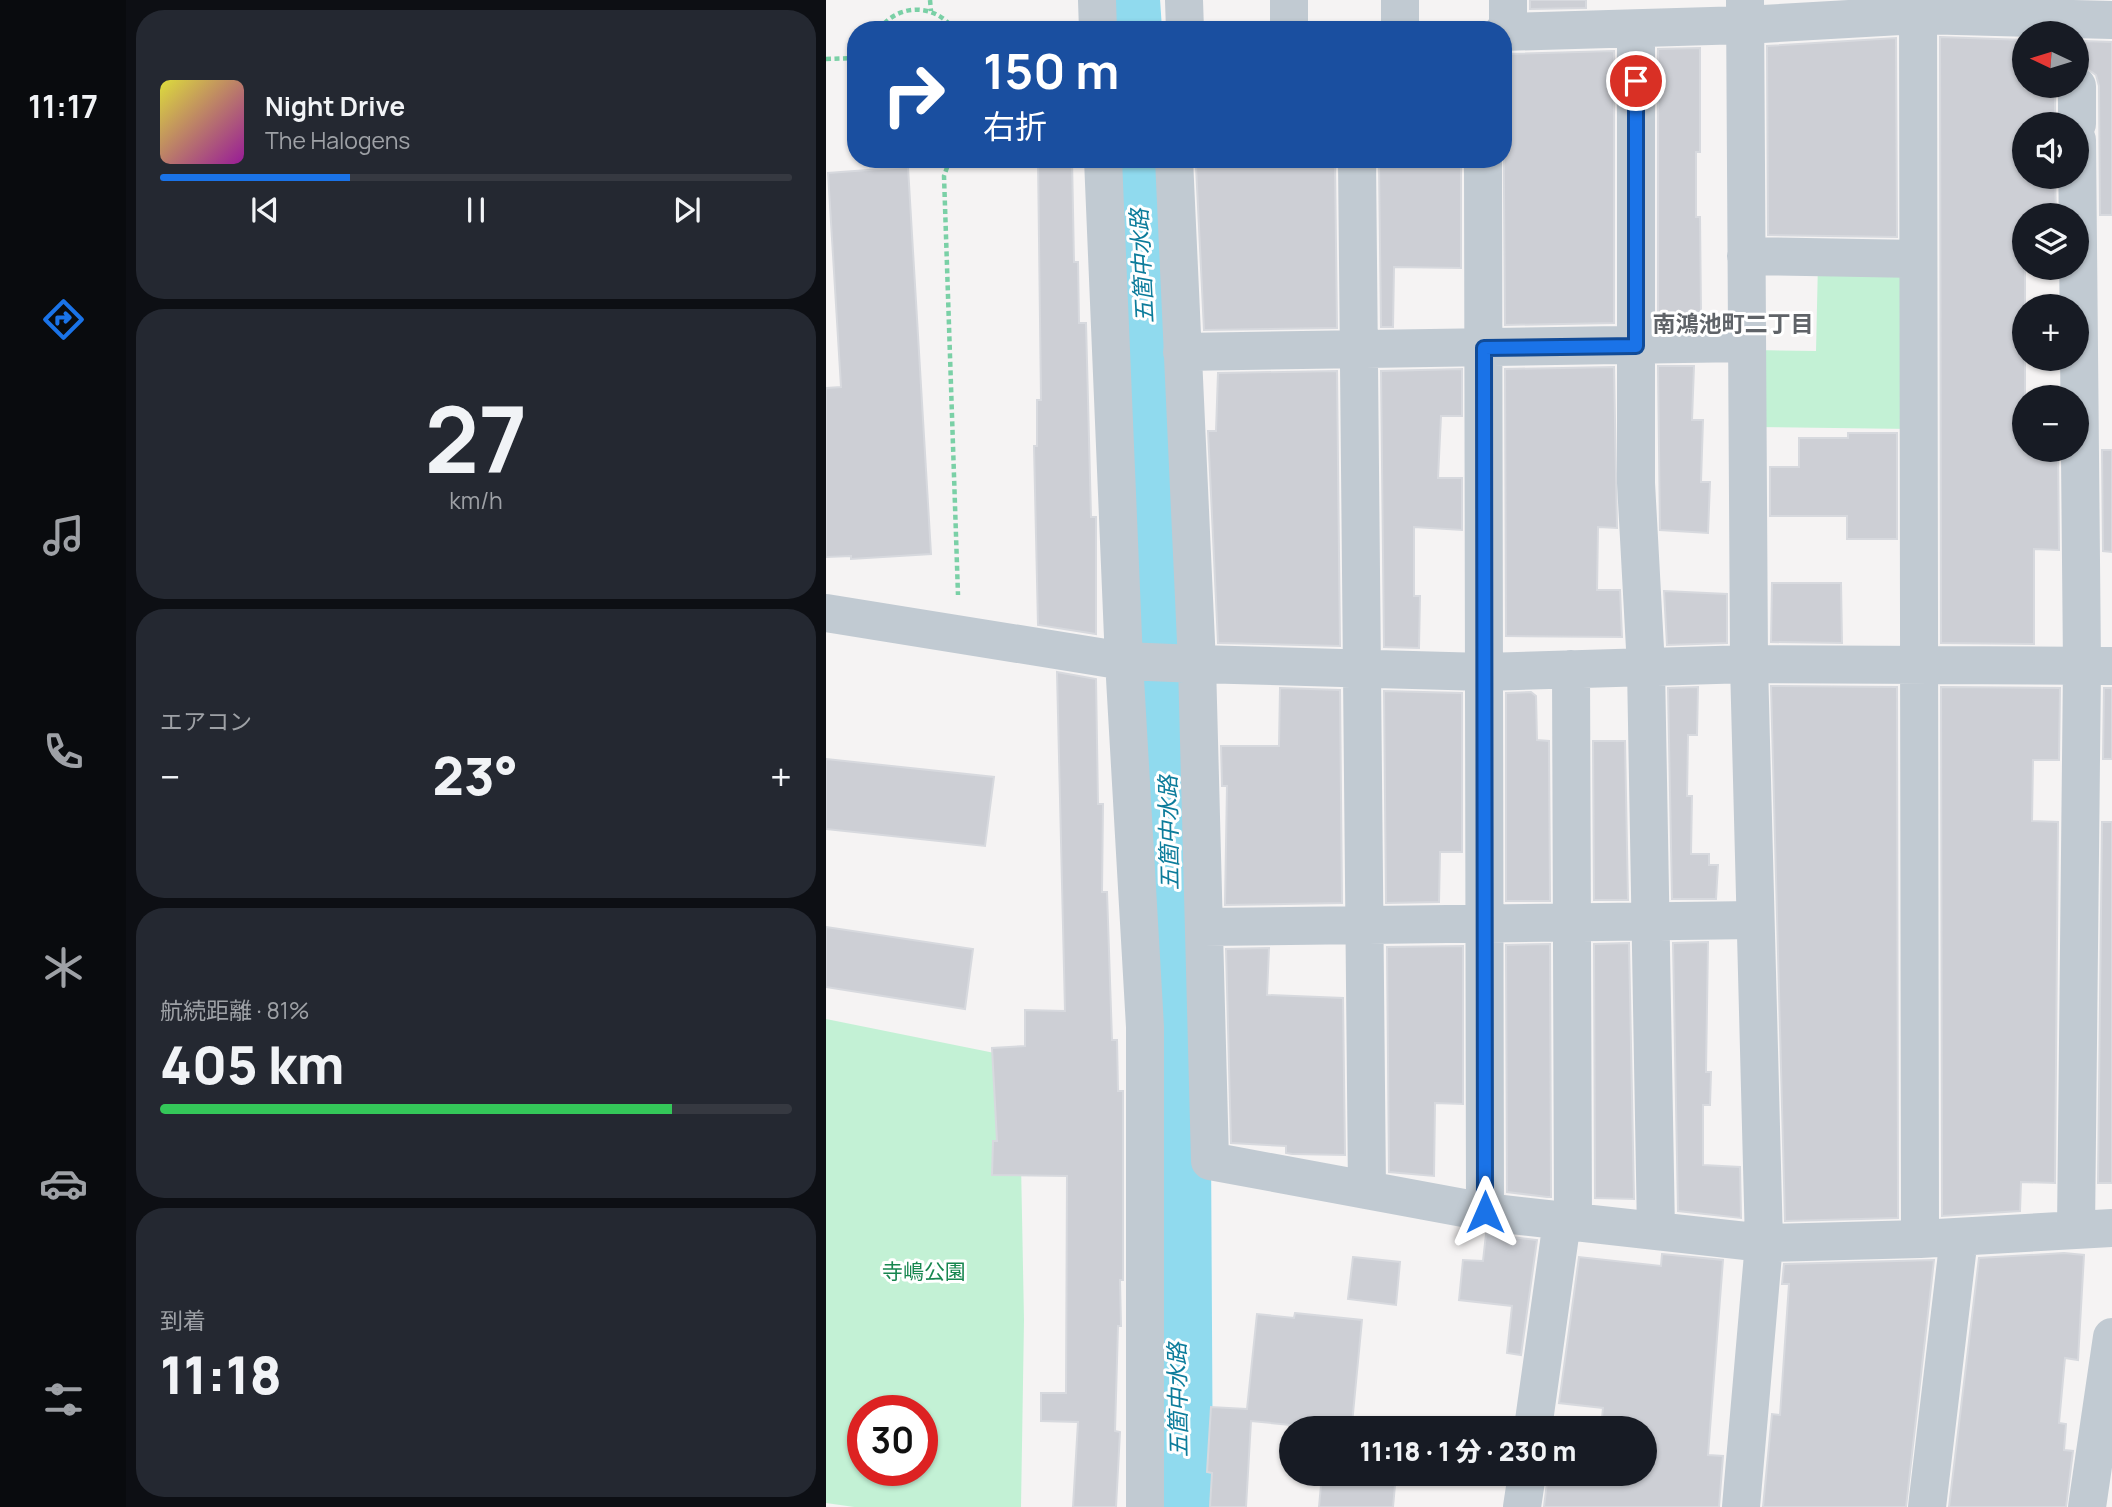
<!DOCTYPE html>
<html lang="ja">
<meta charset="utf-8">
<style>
:root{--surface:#171b24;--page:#242831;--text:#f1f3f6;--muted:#9ea1a6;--line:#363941;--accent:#1a73e8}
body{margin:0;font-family:Manrope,"Noto Sans JP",sans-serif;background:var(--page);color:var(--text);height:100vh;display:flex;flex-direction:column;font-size:26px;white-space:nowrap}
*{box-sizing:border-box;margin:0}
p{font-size:23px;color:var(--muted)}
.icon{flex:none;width:38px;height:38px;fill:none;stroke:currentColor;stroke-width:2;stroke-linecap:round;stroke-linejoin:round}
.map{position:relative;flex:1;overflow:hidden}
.side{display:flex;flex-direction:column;gap:10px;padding:10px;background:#0d0f14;width:700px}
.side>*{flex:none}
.guide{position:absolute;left:21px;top:21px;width:665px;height:147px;border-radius:28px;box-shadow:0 2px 5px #0004;background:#1a4fa0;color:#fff;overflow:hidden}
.needle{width:46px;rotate:274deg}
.buttons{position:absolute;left:1186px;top:21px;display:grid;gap:14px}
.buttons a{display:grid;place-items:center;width:77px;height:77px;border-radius:50%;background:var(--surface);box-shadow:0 2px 5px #0004;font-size:35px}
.speed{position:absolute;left:21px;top:1395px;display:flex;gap:14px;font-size:35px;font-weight:700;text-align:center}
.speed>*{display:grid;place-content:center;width:91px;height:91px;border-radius:50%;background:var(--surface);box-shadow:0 2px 5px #0004;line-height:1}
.speed .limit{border:10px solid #d22;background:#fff;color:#111}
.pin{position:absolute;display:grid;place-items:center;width:60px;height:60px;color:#fff;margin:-30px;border:4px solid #fff;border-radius:50%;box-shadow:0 2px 7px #0007}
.me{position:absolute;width:77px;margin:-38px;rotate:0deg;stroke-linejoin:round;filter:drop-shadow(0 0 5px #0008)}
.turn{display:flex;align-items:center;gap:24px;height:147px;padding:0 21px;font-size:32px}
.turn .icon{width:91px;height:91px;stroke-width:2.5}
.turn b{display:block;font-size:49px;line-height:60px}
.big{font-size:52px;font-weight:800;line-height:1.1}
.side .tile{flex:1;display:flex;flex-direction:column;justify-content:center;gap:10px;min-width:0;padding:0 24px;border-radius:28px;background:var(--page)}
.side .dial{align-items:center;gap:0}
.dial b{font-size:91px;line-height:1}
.song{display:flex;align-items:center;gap:21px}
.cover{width:84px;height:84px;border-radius:10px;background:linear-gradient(135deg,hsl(60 70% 55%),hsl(300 70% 35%))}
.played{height:7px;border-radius:4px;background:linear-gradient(90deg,var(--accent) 30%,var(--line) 30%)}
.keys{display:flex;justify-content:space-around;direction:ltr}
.heat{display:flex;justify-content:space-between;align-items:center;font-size:38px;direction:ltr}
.charge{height:10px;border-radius:5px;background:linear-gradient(90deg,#34c759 81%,var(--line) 0)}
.trip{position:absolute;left:453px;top:1416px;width:378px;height:70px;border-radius:35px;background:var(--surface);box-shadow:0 2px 5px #0004;font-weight:800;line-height:70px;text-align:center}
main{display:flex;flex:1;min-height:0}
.menu{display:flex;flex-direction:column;width:126px;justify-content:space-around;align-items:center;background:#090b0e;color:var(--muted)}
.menu .icon{width:49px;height:49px}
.menu .on{color:var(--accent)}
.menu b{font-size:32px;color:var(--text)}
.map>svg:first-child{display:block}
.green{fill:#c3f1d5;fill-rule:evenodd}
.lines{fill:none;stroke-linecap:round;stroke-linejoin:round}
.river{stroke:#90daee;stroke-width:68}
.building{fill:#cdcfd5;stroke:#d7d9de;stroke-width:2}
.path{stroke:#7ad0a6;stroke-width:4.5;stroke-dasharray:5 3.5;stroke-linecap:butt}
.street{stroke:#c1cad2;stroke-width:38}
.route-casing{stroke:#114b97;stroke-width:18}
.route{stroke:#1a73e8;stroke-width:12}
.labels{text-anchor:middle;stroke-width:6;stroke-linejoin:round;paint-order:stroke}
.park-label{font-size:21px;fill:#17864f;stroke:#fff}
.water-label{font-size:23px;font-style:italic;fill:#0c7c9b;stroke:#fff}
.neighbourhood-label{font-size:23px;font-weight:bold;fill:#5f6368;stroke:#fff}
</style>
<main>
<nav class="menu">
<b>11:17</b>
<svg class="icon on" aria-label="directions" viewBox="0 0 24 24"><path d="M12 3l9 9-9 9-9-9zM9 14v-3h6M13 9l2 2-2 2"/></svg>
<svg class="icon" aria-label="music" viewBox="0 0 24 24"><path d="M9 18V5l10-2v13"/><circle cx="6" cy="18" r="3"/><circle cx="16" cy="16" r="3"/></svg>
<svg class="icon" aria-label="phone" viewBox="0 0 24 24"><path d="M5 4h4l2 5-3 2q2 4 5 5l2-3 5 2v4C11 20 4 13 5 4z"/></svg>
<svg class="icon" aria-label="climate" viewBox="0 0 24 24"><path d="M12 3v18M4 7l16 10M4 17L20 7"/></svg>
<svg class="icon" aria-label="car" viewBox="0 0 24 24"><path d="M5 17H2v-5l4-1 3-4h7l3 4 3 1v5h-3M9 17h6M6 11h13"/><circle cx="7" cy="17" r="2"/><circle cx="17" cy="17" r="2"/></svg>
<svg class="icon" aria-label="filters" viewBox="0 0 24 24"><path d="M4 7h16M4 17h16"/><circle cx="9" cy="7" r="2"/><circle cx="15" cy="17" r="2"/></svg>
</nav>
<section class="side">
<div class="tile">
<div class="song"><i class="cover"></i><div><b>Night Drive</b><p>The Halogens</p></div></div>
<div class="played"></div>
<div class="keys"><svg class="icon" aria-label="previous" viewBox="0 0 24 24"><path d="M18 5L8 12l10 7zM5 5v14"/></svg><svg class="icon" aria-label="pause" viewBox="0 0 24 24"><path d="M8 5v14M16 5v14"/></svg><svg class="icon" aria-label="next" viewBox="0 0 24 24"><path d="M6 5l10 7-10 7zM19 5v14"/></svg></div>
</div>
<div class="tile dial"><b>27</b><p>km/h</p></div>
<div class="tile"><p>エアコン</p>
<div class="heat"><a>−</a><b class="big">23°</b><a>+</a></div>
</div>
<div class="tile"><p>航続距離 · 81%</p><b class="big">405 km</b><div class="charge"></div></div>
<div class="tile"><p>到着</p><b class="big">11:18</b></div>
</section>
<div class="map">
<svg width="1286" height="1507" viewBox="0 0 1286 1507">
<rect width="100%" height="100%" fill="#f5f3f3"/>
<path class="green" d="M992,262L1087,263L1085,429L928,427L929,350L990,351Z
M0,1019L193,1058L198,1320L195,1507H28L0,1503ZM37,1410H96V1470H37Z"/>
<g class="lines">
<path class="river" d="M300,0L302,30
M310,159L342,760L351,1145L353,1507"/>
</g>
<path class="building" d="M704,0H760V8L704,9Z
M1114,37L1199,40V88H1229V124H1199V177H1229L1230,215H1199V450H1232L1233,550L1208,549V644L1115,643Z
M1070,38L1071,237L942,235L941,46Z
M1257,41L1286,42V215H1274L1273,86L1270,75L1256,65Z
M874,48V152H870V217H874L875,315H869V322L832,323V49Z
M788,51V323L679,325L677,54Z
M212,159H246L248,262H252L253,323H260L265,517H270V634L212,625L208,446H211V400H215Z
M570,160L635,162V268L568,267L567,327H555L553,163H570Z
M460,163H509L511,328L378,330L370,166Z
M82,167L105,554L25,559V556L0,557V388L15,387L2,173Z
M832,366H868L866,420H877L875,482H884L882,533L834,530Z
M788,367L791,528L772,527L771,590H794L796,637L680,636L679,369Z
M636,369V416H615L612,478H636V530L588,527V596H594L593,648L558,647L555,371Z
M511,371L514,646L392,643L382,431H390L392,373Z
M1022,433H1071V539H1021V516H944V467H973V438H1022Z
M1276,450H1286V552L1277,551Z
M946,583H1015L1016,643L945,642Z
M838,591L901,594V643L841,645Z
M231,672L270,679L272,804H277L276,892H281L286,1040H291L292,1091H297V1280H294L295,1326H292L289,1431L294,1432L290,1507H247L252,1422L215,1421V1393H240L241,1176L166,1175L167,1141H171L166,1048L199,1046V1010L239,1011Z
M945,686L1071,687L1072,1218L959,1221Z
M872,687L871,735H862L861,796H866L865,854H883V865H892L890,899H846L842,688Z
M1115,687L1234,688L1233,760H1207L1206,821L1232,822L1229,1183L1195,1182L1194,1211L1116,1216Z
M454,688L514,690L516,903L399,905L401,786H396L395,746H453Z
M1278,688H1286V759H1277Z
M558,691L636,693V852H614L613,902L560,903Z
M705,692L710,696L711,740L723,741L724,901H680V693Z
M767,741H799L802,900H768Z
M0,759L168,777L159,846L0,829Z
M1276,822H1286V1183H1272Z
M0,927L147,949L139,1009L0,987Z
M882,942L880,1072H885L884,1105H877V1165L914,1167L915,1218L852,1211L847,943Z
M803,943L808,1199L769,1198L768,944Z
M724,944L725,1197H721L681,1192L680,945Z
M637,946V1104L609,1103L608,1176L563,1172L561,947Z
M443,948L441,995L517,998L519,1155L466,1154L460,1153V1146L405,1143L400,949Z
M660,1234L711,1240L695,1355L681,1353L686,1306L633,1300L637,1260L657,1261Z
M1238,1253L1258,1255L1252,1360L1239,1358L1233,1423L1240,1424L1238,1450L1247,1451L1240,1507H1123L1153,1258Z
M836,1254L897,1260L882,1455L897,1456L893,1507H718L722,1474H819V1428H775L777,1408L733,1403L753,1257L835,1266Z
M527,1257L574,1262L570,1305L522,1299Z
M1108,1260L1080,1507H937L946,1414L954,1415L963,1284H956L958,1264Z
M469,1313L536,1320L526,1424L557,1428H495L425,1421L420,1507H384L386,1473L381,1472L385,1407L421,1409L431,1314L468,1318Z
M496,1474H570L567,1507H493Z"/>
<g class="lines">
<path class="path" d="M104,0L105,11
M53,30C71,3 110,3 128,30
M0,59L30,58
M124,159L118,176L132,595"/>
<path class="street" d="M271,0L272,30
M358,0L359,30
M463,0V30
M574,0V30
M682,0V32
M1092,0L1094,1239
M810,29V483L820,667L830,1231
M677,32L919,25L1092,15L1286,20
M1251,86V124
M277,159L298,661L319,1027V1507
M348,159L371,664L384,1161L659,1212L938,1243L1094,1239L1286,1228
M531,159L541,1190
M657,159L659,1212
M920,256L1092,259
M356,352L921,343
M0,613L298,661L371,664L658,672L923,664L1286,666
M745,669L747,1222
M378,927L929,920
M1250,1230L1256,666L1251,140
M707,1428L736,1221
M696,1507L701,1474
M915,1507L938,1243L923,664L919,0
M1101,1507L1133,1237
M1261,1507L1286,1337"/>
</g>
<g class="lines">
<defs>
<path id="route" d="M659,1212L658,348L810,346V81"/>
</defs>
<use href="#route" class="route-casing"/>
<use href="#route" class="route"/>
</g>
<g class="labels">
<g class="park-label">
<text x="98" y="1279">寺嶋公園</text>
</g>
<g class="water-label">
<text transform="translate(316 266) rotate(-93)" y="8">五箇中水路</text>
<text transform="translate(343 833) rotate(-91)" y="8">五箇中水路</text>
<text transform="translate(352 1400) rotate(-91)" y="8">五箇中水路</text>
</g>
<g class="neighbourhood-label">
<text x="907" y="332">南鴻池町二丁目</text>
</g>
</g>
</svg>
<div class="buttons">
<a><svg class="needle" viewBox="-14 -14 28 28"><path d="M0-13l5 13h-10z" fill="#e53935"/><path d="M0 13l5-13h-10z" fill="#9ea1a6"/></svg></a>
<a><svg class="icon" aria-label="sound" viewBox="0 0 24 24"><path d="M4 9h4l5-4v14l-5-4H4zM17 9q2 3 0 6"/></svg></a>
<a><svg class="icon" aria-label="layers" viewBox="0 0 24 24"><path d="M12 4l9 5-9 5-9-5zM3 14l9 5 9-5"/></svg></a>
<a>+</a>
<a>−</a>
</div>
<div class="speed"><div class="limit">30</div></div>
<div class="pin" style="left:810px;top:81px;background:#d93025"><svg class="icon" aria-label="arrive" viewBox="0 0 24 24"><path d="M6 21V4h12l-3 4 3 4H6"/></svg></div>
<svg class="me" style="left:659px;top:1212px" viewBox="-20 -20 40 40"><path d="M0-17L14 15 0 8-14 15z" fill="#1a73e8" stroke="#fff" stroke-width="4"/></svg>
<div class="trip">11:18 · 1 分 · 230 m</div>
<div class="guide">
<div class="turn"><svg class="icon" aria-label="right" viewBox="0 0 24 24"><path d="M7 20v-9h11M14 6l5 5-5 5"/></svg><div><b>150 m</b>右折</div></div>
</div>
</div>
</main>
